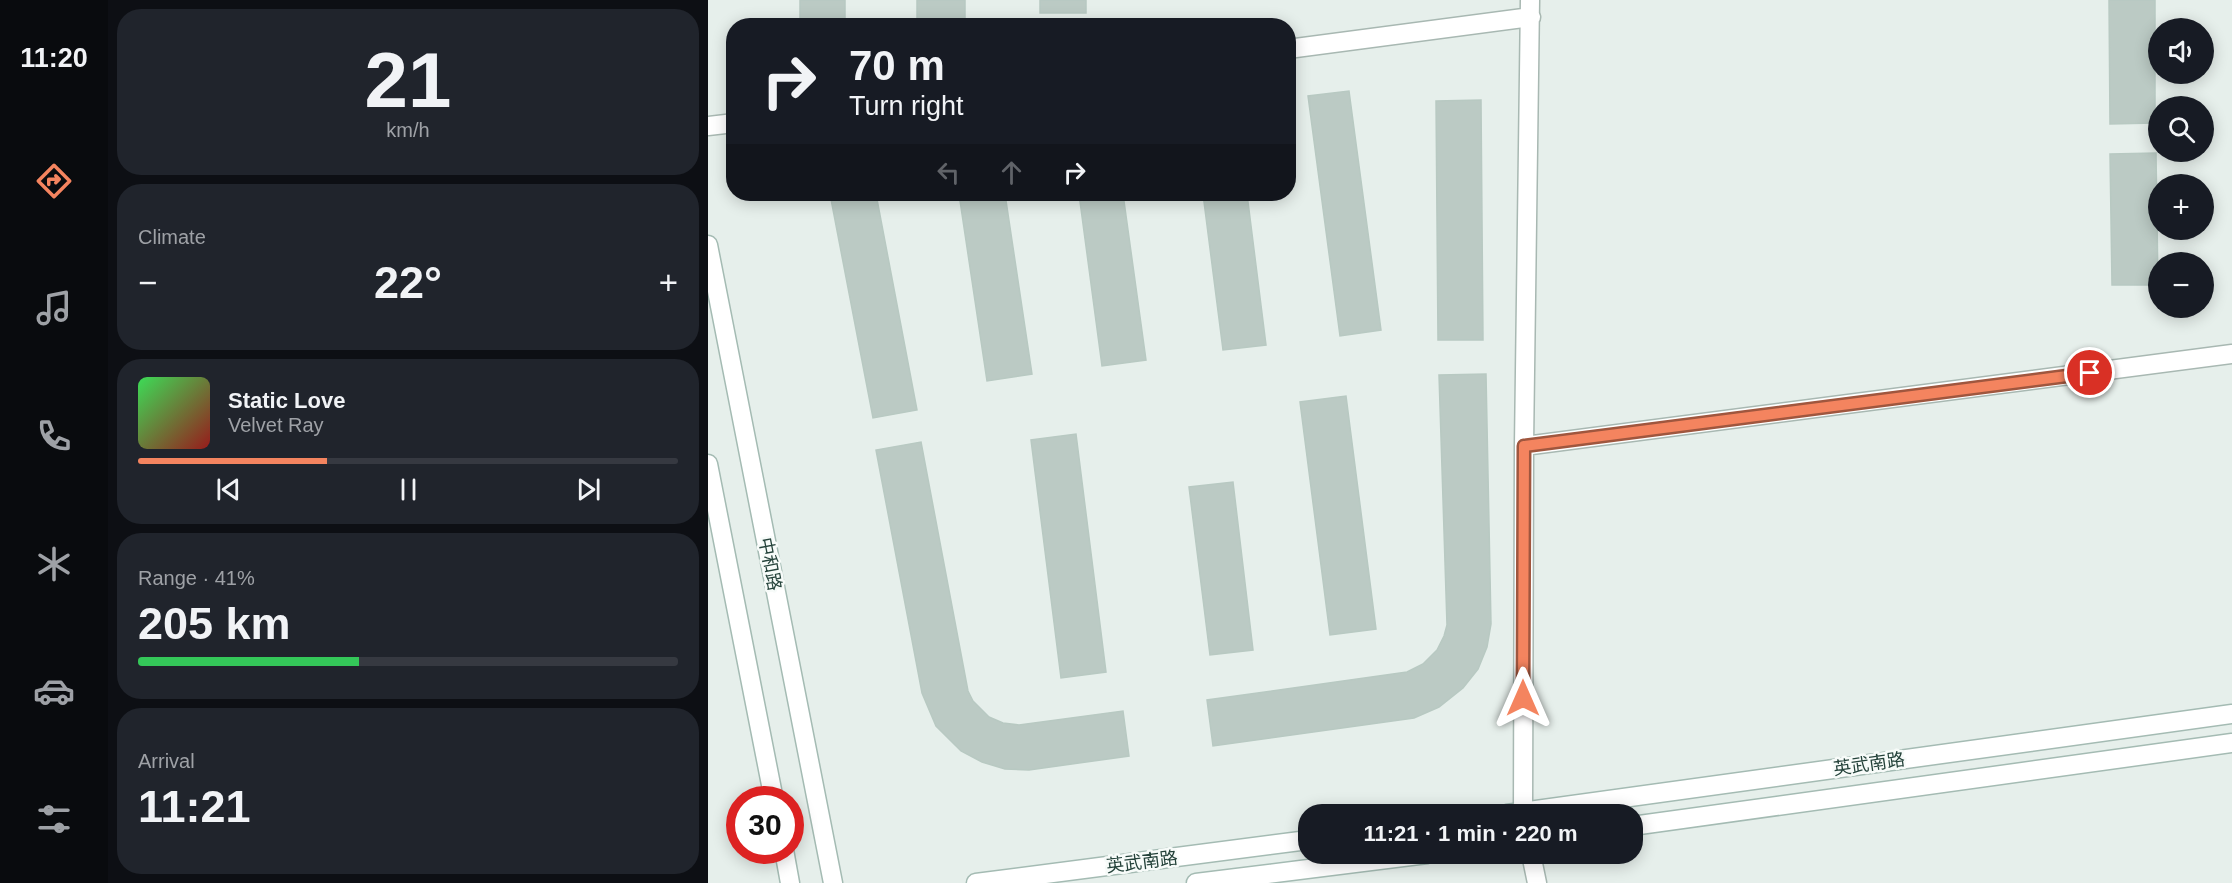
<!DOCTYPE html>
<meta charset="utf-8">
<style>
:root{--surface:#171b24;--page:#20242c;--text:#f1f3f6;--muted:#9ea1a6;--line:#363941;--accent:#f4845f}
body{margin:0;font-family:Arial,"Noto Sans SC",sans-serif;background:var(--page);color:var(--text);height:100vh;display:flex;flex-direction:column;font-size:22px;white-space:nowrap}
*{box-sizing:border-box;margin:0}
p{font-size:20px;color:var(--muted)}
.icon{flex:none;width:33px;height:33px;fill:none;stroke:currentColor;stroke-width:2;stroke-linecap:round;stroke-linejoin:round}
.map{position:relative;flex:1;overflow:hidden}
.side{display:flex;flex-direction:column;gap:9px;padding:9px;background:#0d0f14;width:600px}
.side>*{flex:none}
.top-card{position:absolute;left:18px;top:18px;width:570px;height:183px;border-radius:24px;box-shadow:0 3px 15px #0003;background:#171b24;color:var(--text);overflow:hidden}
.controls{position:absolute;left:1440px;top:18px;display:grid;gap:12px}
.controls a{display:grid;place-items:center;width:66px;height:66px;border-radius:50%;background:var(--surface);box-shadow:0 3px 15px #0003;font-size:30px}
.speed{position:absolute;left:18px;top:786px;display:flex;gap:12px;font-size:30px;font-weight:700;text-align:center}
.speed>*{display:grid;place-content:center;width:78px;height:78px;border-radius:50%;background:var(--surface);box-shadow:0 3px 15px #0003;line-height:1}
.speed .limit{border:9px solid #d22;background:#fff;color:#111}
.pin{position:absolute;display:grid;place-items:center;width:51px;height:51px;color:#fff;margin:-26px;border:3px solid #fff;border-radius:50%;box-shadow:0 2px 6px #0007}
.me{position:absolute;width:66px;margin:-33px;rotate:0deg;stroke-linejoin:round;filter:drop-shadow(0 0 4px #0008)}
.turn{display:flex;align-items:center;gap:21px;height:126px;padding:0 24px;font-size:27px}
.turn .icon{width:78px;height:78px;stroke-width:2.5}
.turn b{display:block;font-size:42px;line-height:51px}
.lanes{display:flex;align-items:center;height:57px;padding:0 24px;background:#0003;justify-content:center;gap:30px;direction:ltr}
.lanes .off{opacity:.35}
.big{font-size:45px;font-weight:600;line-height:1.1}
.side .widget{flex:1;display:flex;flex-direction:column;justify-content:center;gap:9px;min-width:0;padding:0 21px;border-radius:24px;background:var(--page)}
.side .dial{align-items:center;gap:0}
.dial b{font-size:78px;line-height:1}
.song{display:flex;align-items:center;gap:18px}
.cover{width:72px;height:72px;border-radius:9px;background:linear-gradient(135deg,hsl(130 70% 55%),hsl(0 70% 35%))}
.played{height:6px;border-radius:3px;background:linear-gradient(90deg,var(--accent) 35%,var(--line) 35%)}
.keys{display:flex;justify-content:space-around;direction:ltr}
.heat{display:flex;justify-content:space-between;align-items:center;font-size:33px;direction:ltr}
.charge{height:9px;border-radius:4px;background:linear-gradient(90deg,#34c759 41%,var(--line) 0)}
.trip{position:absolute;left:590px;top:804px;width:345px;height:60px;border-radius:24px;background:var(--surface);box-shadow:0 3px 15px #0003;font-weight:600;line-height:60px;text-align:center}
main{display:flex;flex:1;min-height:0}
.menu{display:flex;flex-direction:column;width:108px;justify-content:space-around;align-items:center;background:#090b0e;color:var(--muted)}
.menu .icon{width:42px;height:42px}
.menu .active{color:var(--accent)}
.menu b{font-size:27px;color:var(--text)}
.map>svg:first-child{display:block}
.building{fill:#bbcac4;stroke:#b8c9c2;stroke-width:1.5}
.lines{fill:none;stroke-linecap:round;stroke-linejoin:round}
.minor-casing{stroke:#a8b8b2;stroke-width:21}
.secondary-casing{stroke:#a4bbb3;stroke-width:21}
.minor{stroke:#fff;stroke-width:18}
.secondary{stroke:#fff;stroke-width:18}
.route-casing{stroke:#9f563e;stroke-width:15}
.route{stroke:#f4845f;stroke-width:10}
.labels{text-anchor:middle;stroke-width:5;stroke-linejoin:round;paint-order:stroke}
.street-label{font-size:18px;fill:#24423a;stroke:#f7fbf9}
</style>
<main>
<nav class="menu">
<b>11:20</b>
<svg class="icon active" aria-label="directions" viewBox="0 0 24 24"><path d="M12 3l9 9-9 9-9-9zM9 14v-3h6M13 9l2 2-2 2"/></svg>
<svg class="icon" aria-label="music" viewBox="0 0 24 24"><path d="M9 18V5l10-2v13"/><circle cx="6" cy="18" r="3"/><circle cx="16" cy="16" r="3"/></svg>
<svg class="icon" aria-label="phone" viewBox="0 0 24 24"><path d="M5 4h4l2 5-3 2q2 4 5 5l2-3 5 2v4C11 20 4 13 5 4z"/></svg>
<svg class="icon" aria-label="climate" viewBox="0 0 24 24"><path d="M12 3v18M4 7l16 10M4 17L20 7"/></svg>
<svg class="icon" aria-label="car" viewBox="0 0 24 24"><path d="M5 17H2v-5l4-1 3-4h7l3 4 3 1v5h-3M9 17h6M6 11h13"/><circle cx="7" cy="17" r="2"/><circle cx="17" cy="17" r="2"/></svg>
<svg class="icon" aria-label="filters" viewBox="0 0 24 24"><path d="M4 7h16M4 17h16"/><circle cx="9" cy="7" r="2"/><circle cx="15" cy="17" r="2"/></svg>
</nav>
<section class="side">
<div class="widget dial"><b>21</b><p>km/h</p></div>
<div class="widget"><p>Climate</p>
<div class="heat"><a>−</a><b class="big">22°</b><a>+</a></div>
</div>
<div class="widget">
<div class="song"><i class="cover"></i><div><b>Static Love</b><p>Velvet Ray</p></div></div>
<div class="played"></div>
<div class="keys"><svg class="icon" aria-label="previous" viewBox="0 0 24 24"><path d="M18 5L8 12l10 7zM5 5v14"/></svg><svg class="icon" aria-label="pause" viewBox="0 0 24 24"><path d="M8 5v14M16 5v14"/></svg><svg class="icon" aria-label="next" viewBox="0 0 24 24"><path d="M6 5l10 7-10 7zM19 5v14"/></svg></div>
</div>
<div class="widget"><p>Range · 41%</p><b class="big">205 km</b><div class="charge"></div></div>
<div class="widget"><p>Arrival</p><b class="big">11:21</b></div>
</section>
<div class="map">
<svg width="1524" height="883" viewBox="0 0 1524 883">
<rect width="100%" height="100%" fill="#e6efeb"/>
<path class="building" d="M92,0H137V26H92Z
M209,0H257V26H209Z
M332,0H378V13H332Z
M1401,0H1447V123L1402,124Z
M641,91L673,330L632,336L600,96Z
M773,100L775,340H730L728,101Z
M1448,153L1450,285H1404L1402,154Z
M122,194H168L209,410L165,418Z
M251,194H297L324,374L279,381Z
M371,194H415L438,360L394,366Z
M495,194H539L558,345L515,350Z
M778,374L783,624L779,647L770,669L755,688L731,707L706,718L505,746L499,700L699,672L715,664L729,650L736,636L739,625L731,375Z
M638,396L668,629L622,635L592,402Z
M368,434L398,672L353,678L323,440Z
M213,442L260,691L265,701L281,717L295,723L311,725L415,711L421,756L321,770L297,769L274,762L253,751L228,726L214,693L168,450Z
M525,482L545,650L502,655L481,487Z"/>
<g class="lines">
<defs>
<path id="minor" d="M580,49L823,17
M0,126L26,123
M816,446L1524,354
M815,814L816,446L822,0
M823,854L829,883"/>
<path id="secondary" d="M0,245L125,883
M0,464L66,800
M799,814L1524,714
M924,826L1524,743
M76,850L82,883
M268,883L600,840
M488,883L719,854"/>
</defs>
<use href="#minor" class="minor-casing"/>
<use href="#secondary" class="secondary-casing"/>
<use href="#minor" class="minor"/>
<use href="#secondary" class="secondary"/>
</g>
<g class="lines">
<defs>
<path id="route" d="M815,698L816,446L1382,373"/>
</defs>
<use href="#route" class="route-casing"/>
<use href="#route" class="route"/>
</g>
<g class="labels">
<g class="street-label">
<text transform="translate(62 564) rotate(79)" y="6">中和路</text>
<text transform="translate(1161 764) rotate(-8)" y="6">英武南路</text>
<text transform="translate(434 862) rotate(-7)" y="6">英武南路</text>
</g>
</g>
</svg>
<div class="controls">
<a><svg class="icon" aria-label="sound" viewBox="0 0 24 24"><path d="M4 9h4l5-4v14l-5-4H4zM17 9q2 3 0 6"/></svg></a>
<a><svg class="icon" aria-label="search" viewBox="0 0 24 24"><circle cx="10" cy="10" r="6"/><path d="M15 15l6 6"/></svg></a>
<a>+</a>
<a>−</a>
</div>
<div class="speed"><div class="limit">30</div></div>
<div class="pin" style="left:1382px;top:373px;background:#d93025"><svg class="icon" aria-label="arrive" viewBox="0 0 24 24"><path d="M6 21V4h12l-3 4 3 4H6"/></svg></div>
<svg class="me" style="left:815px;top:698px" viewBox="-20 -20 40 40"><path d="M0-17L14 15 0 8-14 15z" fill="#f4845f" stroke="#fff" stroke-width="4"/></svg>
<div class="trip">11:21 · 1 min · 220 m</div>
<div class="top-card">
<div class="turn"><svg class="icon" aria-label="right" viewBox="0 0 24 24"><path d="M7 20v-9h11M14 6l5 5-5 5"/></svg><div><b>70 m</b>Turn right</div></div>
<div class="lanes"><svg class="icon off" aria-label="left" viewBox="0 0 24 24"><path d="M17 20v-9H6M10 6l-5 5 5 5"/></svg><svg class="icon off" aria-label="ahead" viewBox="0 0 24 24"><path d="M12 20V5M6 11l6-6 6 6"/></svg><svg class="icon" aria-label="right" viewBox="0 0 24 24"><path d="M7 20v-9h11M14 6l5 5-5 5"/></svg></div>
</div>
</div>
</main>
